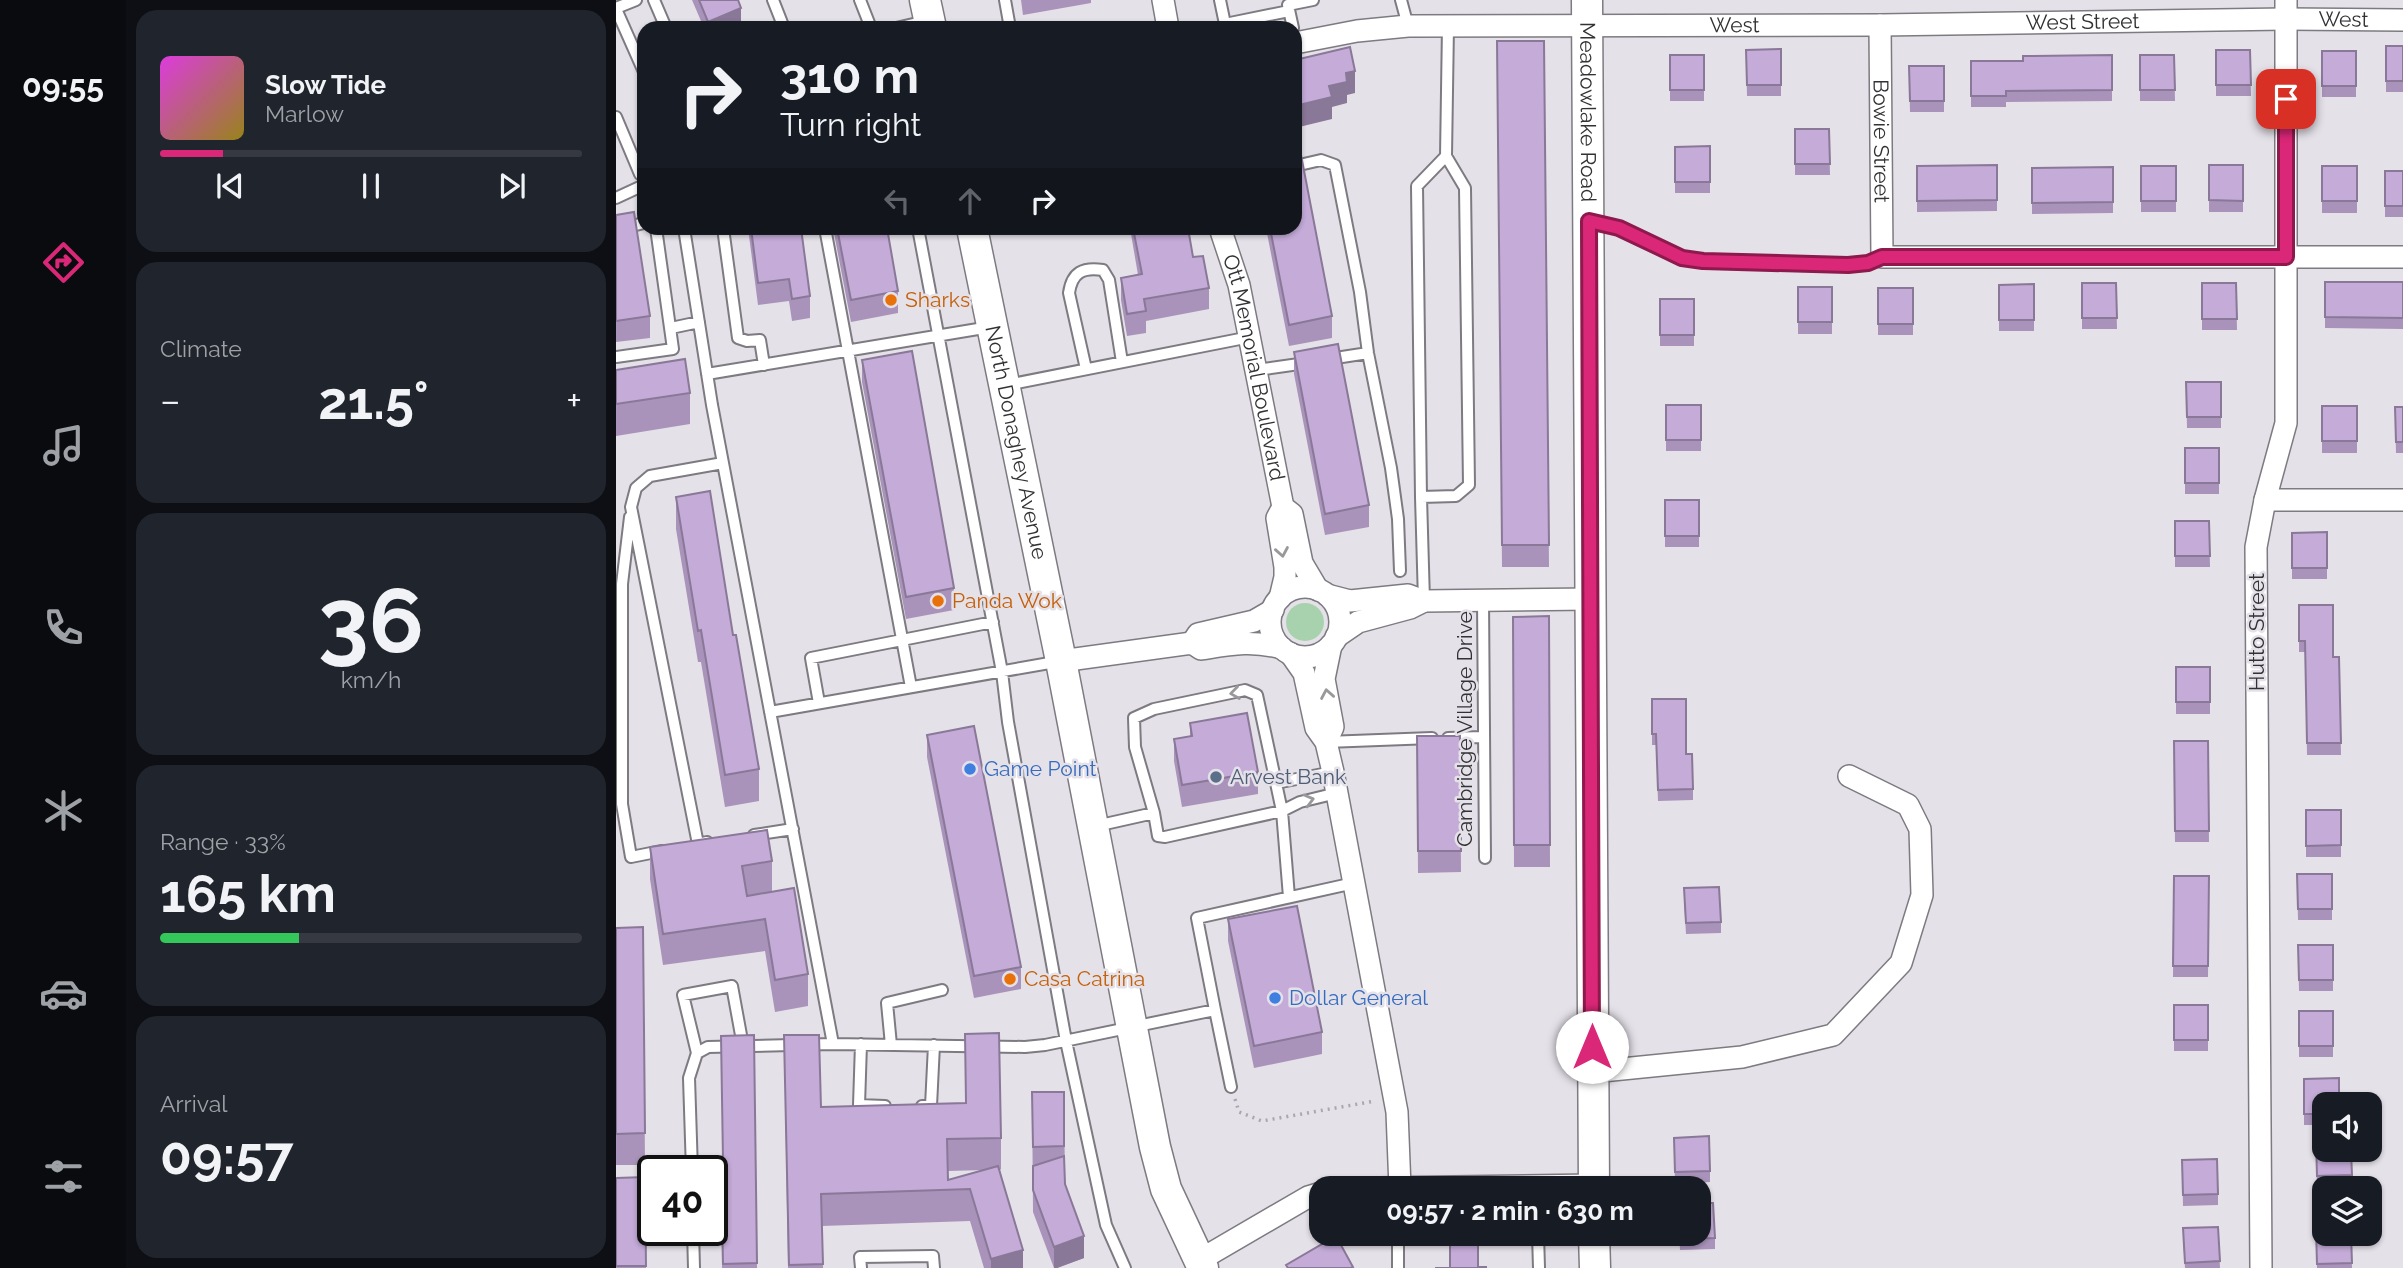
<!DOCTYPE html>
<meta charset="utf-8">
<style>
:root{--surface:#171b24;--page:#20242c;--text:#f1f3f6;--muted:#9ea1a6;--line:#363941;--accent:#db2777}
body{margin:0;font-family:Raleway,sans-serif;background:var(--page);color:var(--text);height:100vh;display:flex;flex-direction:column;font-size:26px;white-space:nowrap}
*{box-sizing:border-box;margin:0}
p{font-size:23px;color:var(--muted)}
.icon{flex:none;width:38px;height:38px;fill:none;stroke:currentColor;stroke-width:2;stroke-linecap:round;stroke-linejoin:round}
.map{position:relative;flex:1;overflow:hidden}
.sheet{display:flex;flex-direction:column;gap:10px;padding:10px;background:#0d0f14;width:490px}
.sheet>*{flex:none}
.hud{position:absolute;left:21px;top:21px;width:665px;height:214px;border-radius:21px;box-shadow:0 2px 5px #0004;background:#171b24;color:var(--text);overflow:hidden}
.controls{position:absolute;left:1696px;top:1092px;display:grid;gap:14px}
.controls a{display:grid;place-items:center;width:70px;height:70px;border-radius:14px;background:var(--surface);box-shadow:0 2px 5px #0004;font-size:35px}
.speed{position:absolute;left:21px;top:1155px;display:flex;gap:14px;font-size:35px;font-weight:700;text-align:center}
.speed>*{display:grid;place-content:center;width:91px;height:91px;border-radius:50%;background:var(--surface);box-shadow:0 2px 5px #0004;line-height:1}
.speed .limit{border:4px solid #111;border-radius:10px;background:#fff;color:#111}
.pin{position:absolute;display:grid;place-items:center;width:60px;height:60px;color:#fff;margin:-30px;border-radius:14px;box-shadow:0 4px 10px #0006}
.me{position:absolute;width:77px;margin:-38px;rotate:0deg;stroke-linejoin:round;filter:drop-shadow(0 0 5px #0008)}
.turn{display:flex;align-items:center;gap:24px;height:147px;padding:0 28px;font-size:32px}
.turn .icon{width:91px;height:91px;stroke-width:2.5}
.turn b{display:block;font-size:49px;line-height:60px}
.lanes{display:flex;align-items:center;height:66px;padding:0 28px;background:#0003;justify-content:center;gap:35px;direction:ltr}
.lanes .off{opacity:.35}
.big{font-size:52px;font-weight:700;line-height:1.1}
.sheet .widget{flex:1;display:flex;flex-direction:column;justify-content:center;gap:10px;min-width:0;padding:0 24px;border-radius:21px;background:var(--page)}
.sheet .dial{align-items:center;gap:0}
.dial b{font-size:91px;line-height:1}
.song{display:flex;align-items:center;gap:21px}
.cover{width:84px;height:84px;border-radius:10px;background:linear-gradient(135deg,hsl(300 70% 55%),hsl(50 70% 35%))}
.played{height:7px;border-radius:4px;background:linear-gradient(90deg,var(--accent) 15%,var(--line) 15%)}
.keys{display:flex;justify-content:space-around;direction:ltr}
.heat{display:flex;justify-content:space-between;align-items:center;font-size:38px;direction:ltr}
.charge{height:10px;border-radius:5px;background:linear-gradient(90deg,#34c759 33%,var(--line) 0)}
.trip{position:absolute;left:693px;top:1176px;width:402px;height:70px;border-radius:21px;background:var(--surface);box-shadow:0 2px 5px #0004;font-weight:700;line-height:70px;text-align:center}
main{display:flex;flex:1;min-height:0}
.tab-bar{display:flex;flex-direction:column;width:126px;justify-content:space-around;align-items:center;background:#090b0e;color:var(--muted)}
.tab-bar .icon{width:49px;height:49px}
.tab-bar .selected{color:var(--accent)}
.tab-bar b{font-size:32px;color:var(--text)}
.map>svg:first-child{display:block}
.green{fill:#a7d2ad}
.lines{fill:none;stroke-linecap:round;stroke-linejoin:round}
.lane-casing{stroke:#7e7a81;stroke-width:14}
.street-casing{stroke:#7e7a81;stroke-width:24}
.secondary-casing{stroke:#7e7a81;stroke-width:33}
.path{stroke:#aba7ae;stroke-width:3.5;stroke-dasharray:2 5;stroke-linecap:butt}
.lane{stroke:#fff;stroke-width:10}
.street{stroke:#fff;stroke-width:21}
.secondary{stroke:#fff;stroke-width:30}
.wall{fill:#a993ba;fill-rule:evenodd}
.shaded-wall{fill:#897897}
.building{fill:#c4abd8;stroke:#897897;stroke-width:2}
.oneway{stroke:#99989a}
.route-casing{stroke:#8e194d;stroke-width:18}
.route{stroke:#db2777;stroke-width:12}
.food-dot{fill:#e8710a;stroke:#e5e1e9;stroke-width:2.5}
.shop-dot{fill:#3f7fe0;stroke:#e5e1e9;stroke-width:2.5}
.service-dot{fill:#5c6f8a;stroke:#e5e1e9;stroke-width:2.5}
.labels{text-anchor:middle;stroke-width:5;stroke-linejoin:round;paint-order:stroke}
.street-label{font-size:21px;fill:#333134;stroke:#e5e1e9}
.food-label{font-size:21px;fill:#c56008;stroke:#e5e1e9;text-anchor:start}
.shop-label{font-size:21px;fill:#366cbe;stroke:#e5e1e9;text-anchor:start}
.service-label{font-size:21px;fill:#4e5e75;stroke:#e5e1e9;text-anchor:start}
</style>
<main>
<nav class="tab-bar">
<b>09:55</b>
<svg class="icon selected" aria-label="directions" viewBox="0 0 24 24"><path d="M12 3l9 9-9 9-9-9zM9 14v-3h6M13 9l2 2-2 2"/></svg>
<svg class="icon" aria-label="music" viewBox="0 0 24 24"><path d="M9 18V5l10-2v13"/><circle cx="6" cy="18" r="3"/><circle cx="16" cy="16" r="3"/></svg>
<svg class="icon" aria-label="phone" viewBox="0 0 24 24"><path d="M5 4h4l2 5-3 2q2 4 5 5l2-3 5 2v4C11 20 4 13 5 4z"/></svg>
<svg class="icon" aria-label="climate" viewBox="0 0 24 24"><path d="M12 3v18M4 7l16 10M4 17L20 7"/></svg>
<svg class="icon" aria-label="car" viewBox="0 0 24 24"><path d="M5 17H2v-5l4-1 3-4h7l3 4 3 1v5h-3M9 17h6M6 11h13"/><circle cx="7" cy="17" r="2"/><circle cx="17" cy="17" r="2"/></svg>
<svg class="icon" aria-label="filters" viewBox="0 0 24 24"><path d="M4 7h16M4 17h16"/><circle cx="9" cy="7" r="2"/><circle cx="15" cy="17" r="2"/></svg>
</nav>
<section class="sheet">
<div class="widget">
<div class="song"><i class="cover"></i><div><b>Slow Tide</b><p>Marlow</p></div></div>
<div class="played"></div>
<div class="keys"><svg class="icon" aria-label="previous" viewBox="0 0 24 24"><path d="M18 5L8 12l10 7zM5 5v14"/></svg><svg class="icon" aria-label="pause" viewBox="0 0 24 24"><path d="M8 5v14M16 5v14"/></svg><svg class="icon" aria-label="next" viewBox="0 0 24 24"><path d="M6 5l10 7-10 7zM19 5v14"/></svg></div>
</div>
<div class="widget"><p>Climate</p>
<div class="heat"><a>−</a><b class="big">21.5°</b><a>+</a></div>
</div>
<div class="widget dial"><b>36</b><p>km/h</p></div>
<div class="widget"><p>Range · 33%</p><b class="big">165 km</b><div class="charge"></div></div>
<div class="widget"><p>Arrival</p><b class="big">09:57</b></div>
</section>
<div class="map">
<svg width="1787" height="1268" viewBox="0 0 1787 1268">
<rect width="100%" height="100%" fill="#e5e1e9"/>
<path class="green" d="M670 622a19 19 0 1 1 38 0a19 19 0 1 1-38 0Z"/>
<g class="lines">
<defs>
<path id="lane" d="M38,0L50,28
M157,0L168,28
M244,0L255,28
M389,0L394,28
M604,0L609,24L673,11
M785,0L792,26
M0,8L20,0
M0,9L28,72
M280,28L310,21
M677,28L672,5L697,0
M0,117L24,174L28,173
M679,166L705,160L719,165L744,292L752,353L775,468L782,519L784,571
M0,198L28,185
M976,221L1003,228L1066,259L1087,261L1232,265L1252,263L1266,257
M68,228L96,405L217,1044
M107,228L122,338L131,341L144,340L148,365
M209,228L295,687
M302,228L386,672L392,722L450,1041L490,1225L509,1268
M0,230L28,223
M55,328L83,322
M0,357L57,349L40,228
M713,359L752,353
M470,369L453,293C456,272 467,267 487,270L493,280L506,362
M641,370L690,363
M91,374L374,327
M391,385L634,337
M805,497L801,186L830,156
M14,517L6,584V804L15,857L45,851
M867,600L869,858
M808,601L805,497L840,496L853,485L849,188L830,156L832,26
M203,703L195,658L377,622
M154,712L445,661
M832,738L867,737
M710,742L816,738
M660,783L717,772
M538,813L519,747L518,718L538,709L629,690L641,695L666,811L673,897
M480,826L538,813L542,836L549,837L666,811L684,802L721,793
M138,835L177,829
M91,842L82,844L15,507L20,488L34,476L107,463
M599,1010L615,1087
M245,1044L243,1105L269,1106
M275,1045L271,1003L326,990
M81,1053L67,995L116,986L127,1046
M306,1106H315L318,1045
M76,1171L73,1078L81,1053L92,1047L217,1044L409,1047L429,1045L599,1010L581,918L738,883
M77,1230L78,1268
M922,1234L923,1268
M245,1268L244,1257L317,1256L318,1268
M782,1268V1234"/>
<g id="street">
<path d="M547,0L552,28"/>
<path id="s1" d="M1264,25L1266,257H1787"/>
<path id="s2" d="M679,43L741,31L792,26L1264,25L1669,19L1787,20"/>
<path id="s3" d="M604,228L623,285L667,507L676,514L686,563L702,590"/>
<path d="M1649,500H1787"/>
<circle cx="689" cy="622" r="35"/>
<path d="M711,595L734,601L792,595L808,601L975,599"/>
<path d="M664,598L669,577V567L661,518L667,507"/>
<path d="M720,637L742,622L794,608L806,602"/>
<path d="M576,643L582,634L638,621L657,610"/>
<path d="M674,653L688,673L700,728L710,742L717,772L781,1112L784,1188"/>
<path d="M445,661L576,643L585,649C616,644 635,640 666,648"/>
<path d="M710,742L717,727L708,679L715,645"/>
<path d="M976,1072L1126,1057L1217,1035L1285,963L1306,895L1304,829L1292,805L1233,776"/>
<path d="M764,1188L978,1185"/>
<path d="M582,1261L692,1197L705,1193"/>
<path d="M1645,1268L1640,547L1649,500L1670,423V0"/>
</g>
<g id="secondary">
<path d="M309,0L315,28"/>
<path id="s4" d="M971,0L978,1188"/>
<path id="s5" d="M356,228L445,661L539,1147L550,1189L587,1268"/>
<path d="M978,1234L979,1268"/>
</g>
</defs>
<use href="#lane" class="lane-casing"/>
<use href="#street" class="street-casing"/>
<use href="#secondary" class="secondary-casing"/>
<path class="path" d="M619,1099L623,1112L646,1121L759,1101"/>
<use href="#lane" class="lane"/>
<use href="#street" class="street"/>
<use href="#secondary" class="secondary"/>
</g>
<path class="wall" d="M76,0H122L125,25L117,28H88Z
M405,0H475V3L407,15Z
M881,41H928L933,567H886Z
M1770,46H1787V92H1770Z
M1165,49V96H1131L1130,50Z
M1600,50H1634L1635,96H1600Z
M1706,51H1740V97H1706Z
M1054,55H1088V101H1054Z
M1496,55V101L1390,102V107H1355V61H1407Z
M1524,55H1558L1559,101H1524Z
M1293,66H1328V112H1294Z
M1179,129H1213L1214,175H1179Z
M1094,146V193H1059V147Z
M1381,165V211L1301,212V166Z
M1593,165H1627V212H1593Z
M1525,166H1560V212H1525Z
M1706,166H1741V213H1706Z
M1497,167V213L1416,214V168Z
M1769,171H1787V217H1769Z
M0,215L34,316V338L0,342Z
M132,228H185L194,296V318L176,321L173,301L142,305Z
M217,228H271L282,291V313L235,322Z
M514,228H572L577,257L593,288V309L530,321V333L511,336L505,300V278L522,275Z
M650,228H679L716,316V338L673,346Z
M1709,282H1787V329L1709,328Z
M1466,283H1500L1501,329H1466Z
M1586,283H1620L1621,330H1586Z
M1418,284V331H1383V285Z
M1182,287H1216V334H1182Z
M1262,288H1297V335H1262Z
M1044,299H1078V346H1044Z
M678,352L753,505V527L709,535L678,374Z
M246,360L338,588V610L290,619L246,382Z
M0,370L74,393V424L0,436Z
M1570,382H1605V428H1571Z
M1050,405H1085V451H1050Z
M1706,406H1741V453H1706Z
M1779,407H1787V453H1780Z
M1569,448H1603V494H1569Z
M60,497L117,635L143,769V801L109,807L85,662H82L60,529Z
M1049,500H1083V547H1049Z
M1559,521H1593L1594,567H1559Z
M1711,532V579H1676V533Z
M1683,605L1717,657H1723L1725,755H1691L1689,652H1683Z
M933,616L934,867H898L897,617Z
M1560,667H1594V714H1560Z
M1036,699L1070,754L1077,789V800L1042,801L1040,745H1036Z
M574,723L642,772V794L566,807L558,761V739L574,736Z
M311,735L405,967V989L358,998L311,757Z
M801,736H844L845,872L802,873Z
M1558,741H1592L1593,842H1559Z
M1690,810H1725V857H1690Z
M34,847L156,861V892L192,974V1006L159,1012L149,951L47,965L34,879Z
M1681,874H1716V920H1682Z
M1558,876H1593L1592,977H1557Z
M1068,900L1105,922V933L1070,934Z
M612,919L706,1032V1054L638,1068L612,941Z
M27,927L29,1165H0V928Z
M1682,945H1717V991H1683Z
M1558,1005H1592V1051H1558Z
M1683,1011H1717V1057H1683Z
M349,1034L385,1138V1169L384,1170L407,1268H368L354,1221L206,1226L207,1268H172L168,1035L205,1107L349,1103ZM369,1170L332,1180V1171Z
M138,1035L141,1268H106L105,1160H107L105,1036Z
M1688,1079L1708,1104V1125H1688Z
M416,1092H448L449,1184L468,1258L441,1268H438L417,1212Z
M1058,1138L1094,1171V1182L1059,1184Z
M1735,1150L1736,1186L1701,1187L1700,1153Z
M1566,1160L1602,1194V1205L1567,1206Z
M29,1177L30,1268H0V1178Z
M1602,1227L1604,1268H1569L1567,1239Z
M1700,1229L1735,1234L1736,1268H1701Z
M1063,1234L1099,1238V1249L1064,1250Z"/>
<path class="shaded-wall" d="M125,8V25L117,28H92V22Z
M739,71V93L731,95V103L716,107V119L679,128V106L730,73Z
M468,1236V1258L441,1268H438V1247Z
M407,1250V1268H375V1259Z"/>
<path class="building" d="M83,0H122L125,8L92,22Z
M881,41H928L933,545H886Z
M1770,46H1787V81H1770Z
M734,47L739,71L730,73L731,82L713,86L716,97L679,106V60Z
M1165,49V85H1131L1130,50Z
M1600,50H1634L1635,85H1600Z
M1706,51H1740V86H1706Z
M1054,55H1088V90H1054Z
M1496,55V90L1390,91V96H1355V61H1407V56Z
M1524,55H1558L1559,90H1524Z
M1293,66H1328V101H1294Z
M1179,129H1213L1214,164H1179Z
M1094,146V182H1059V147Z
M685,155L716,316L673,325L654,228H679V156Z
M1381,165V200L1301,201V166Z
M1593,165H1627V201L1593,200Z
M1525,166H1560V201H1525Z
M1706,166H1741V201H1706Z
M1497,167V202L1416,203V168Z
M1769,171H1787V206H1769Z
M18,212L34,316L0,321V215Z
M135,228H185L194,296L176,299L173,279L142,283Z
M221,228H271L282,291L235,300Z
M517,228H572L577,257L587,256L593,288L528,299L530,311L511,314L505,278L526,274Z
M1709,282H1787V318L1709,317Z
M1466,283H1500L1501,318H1466Z
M1586,283H1620L1621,319H1586Z
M1418,284V320H1383V285Z
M1182,287H1216V322H1182Z
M1262,288H1297V324H1262Z
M1044,299H1078V335H1044Z
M722,344L753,505L709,514L678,352Z
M296,351L338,588L290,597L246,360Z
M69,359L74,393L0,404V370Z
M1570,382H1605V417H1571Z
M1050,405H1085V440H1050Z
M1706,406H1741V441H1706Z
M1779,407H1787V442H1780Z
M1569,448H1603V483H1569Z
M94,491L117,635H120L143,769L109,775L85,630L82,631L60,497Z
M1049,500H1083V536H1049Z
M1559,521H1593L1594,556H1559Z
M1711,532V568H1676V533Z
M1683,605H1717V657H1723L1725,743H1691L1689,641H1683Z
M933,616L934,845H898L897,617Z
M1560,667H1594V702H1560Z
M1036,699H1070V754H1076L1077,789L1042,790L1040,734H1036Z
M631,713L642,772L566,785L558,739L576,736L574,723Z
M358,726L405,967L358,976L311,735Z
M801,736H844L845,851H802Z
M1558,741H1592L1593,831H1559Z
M1690,810H1725V845L1690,846Z
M151,830L156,861L126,866L131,896L178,888L192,974L159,980L149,919L47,934L34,847Z
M1681,874H1716V909H1682Z
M1558,876H1593L1592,966H1557Z
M1103,887L1105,922L1070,923L1068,888Z
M681,906L706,1032L638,1046L612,919Z
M27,927L29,1133L0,1134V928Z
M1682,945H1717V980H1683Z
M1558,1005H1592V1040H1558Z
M1683,1011H1717V1046H1683Z
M383,1033L385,1138L331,1139L332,1180L382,1166L407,1250L375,1259L354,1189L205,1194L207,1264L173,1265L168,1035H203L205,1107L350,1103L349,1034Z
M138,1035L141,1263L107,1264L105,1160H107L105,1036Z
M1723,1078V1104H1708V1114H1688V1079Z
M416,1092H448V1146L417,1147Z
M1093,1136L1094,1171L1059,1172L1058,1138Z
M1700,1141H1708V1150H1735L1736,1175L1701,1176Z
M448,1156L449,1184L468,1236L438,1247L417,1190V1166Z
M1601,1159L1602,1194L1567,1195L1566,1160Z
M29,1177L30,1266H0V1178Z
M1083,1203H1097L1099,1238L1064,1239V1234H1083Z
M1602,1227L1604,1261L1569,1263L1567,1228Z
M1700,1229H1708V1234H1735L1736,1263L1701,1264Z
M834,1234H862V1267H870V1268H819H834Z
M720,1236L737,1267L735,1268H672L670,1265Z"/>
<defs><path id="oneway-chevron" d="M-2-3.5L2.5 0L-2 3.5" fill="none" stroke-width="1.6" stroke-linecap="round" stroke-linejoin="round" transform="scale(1.75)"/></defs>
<g class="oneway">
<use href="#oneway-chevron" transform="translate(666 552) rotate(80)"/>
<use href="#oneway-chevron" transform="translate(619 693) rotate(172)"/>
<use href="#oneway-chevron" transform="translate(711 694) rotate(-100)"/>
<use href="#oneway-chevron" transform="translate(693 800) rotate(-15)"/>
</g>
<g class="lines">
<defs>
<path id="route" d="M976,1047L973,221L1003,228L1066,258L1087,261L1232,265L1252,263L1266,257H1670V99"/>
</defs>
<use href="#route" class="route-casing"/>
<use href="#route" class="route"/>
</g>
<g class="food-dot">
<circle cx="275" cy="300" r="7"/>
<circle cx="322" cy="601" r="7"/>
<circle cx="394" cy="979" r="7"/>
</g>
<g class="shop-dot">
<circle cx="354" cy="769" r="7"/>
<circle cx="659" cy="998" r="7"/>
</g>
<circle class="service-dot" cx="600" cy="777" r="7"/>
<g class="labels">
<g class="street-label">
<text dy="7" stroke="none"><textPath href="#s2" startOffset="1050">West</textPath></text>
<text dy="7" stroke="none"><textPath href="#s2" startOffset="789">West Street</textPath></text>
<text dy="7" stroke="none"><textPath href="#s2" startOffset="441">West</textPath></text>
<text dy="7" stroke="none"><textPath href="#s4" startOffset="112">Meadowlake Road</textPath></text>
<text dy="7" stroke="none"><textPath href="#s1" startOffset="116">Bowie Street</textPath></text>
<text dy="7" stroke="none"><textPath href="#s3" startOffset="144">Ott Memorial Boulevard</textPath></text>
<text dy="7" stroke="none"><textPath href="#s5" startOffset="219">North Donaghey Avenue</textPath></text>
<text transform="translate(1641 632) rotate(-90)" y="7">Hutto Street</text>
<text transform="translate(849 729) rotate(-90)" y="7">Cambridge Village Drive</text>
</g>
<g class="food-label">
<text x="289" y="307">Sharks</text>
<text x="336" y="608">Panda Wok</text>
<text x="408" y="986">Casa Catrina</text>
</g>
<g class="shop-label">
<text x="368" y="776">Game Point</text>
<text x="673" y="1005">Dollar General</text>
</g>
<g class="service-label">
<text x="614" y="784">Arvest Bank</text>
</g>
</g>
</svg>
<div class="controls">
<a><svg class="icon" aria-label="sound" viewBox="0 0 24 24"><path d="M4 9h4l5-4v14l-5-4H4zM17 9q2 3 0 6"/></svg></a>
<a><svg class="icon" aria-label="layers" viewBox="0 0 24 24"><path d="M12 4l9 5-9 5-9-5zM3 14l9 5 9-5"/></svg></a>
</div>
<div class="speed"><div class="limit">40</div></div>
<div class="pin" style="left:1670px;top:99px;background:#d93025"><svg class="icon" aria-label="arrive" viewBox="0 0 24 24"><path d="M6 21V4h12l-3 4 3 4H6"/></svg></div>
<svg class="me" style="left:976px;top:1047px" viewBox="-20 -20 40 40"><circle r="19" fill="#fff"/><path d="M0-13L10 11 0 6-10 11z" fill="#db2777"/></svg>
<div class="trip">09:57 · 2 min · 630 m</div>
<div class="hud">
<div class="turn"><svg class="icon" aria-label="right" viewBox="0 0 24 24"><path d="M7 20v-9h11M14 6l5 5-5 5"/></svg><div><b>310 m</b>Turn right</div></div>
<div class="lanes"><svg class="icon off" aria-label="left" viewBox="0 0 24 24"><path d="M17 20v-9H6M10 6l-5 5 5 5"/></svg><svg class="icon off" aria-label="ahead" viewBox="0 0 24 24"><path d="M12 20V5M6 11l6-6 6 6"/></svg><svg class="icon" aria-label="right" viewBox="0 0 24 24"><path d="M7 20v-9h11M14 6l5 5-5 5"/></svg></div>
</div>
</div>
</main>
